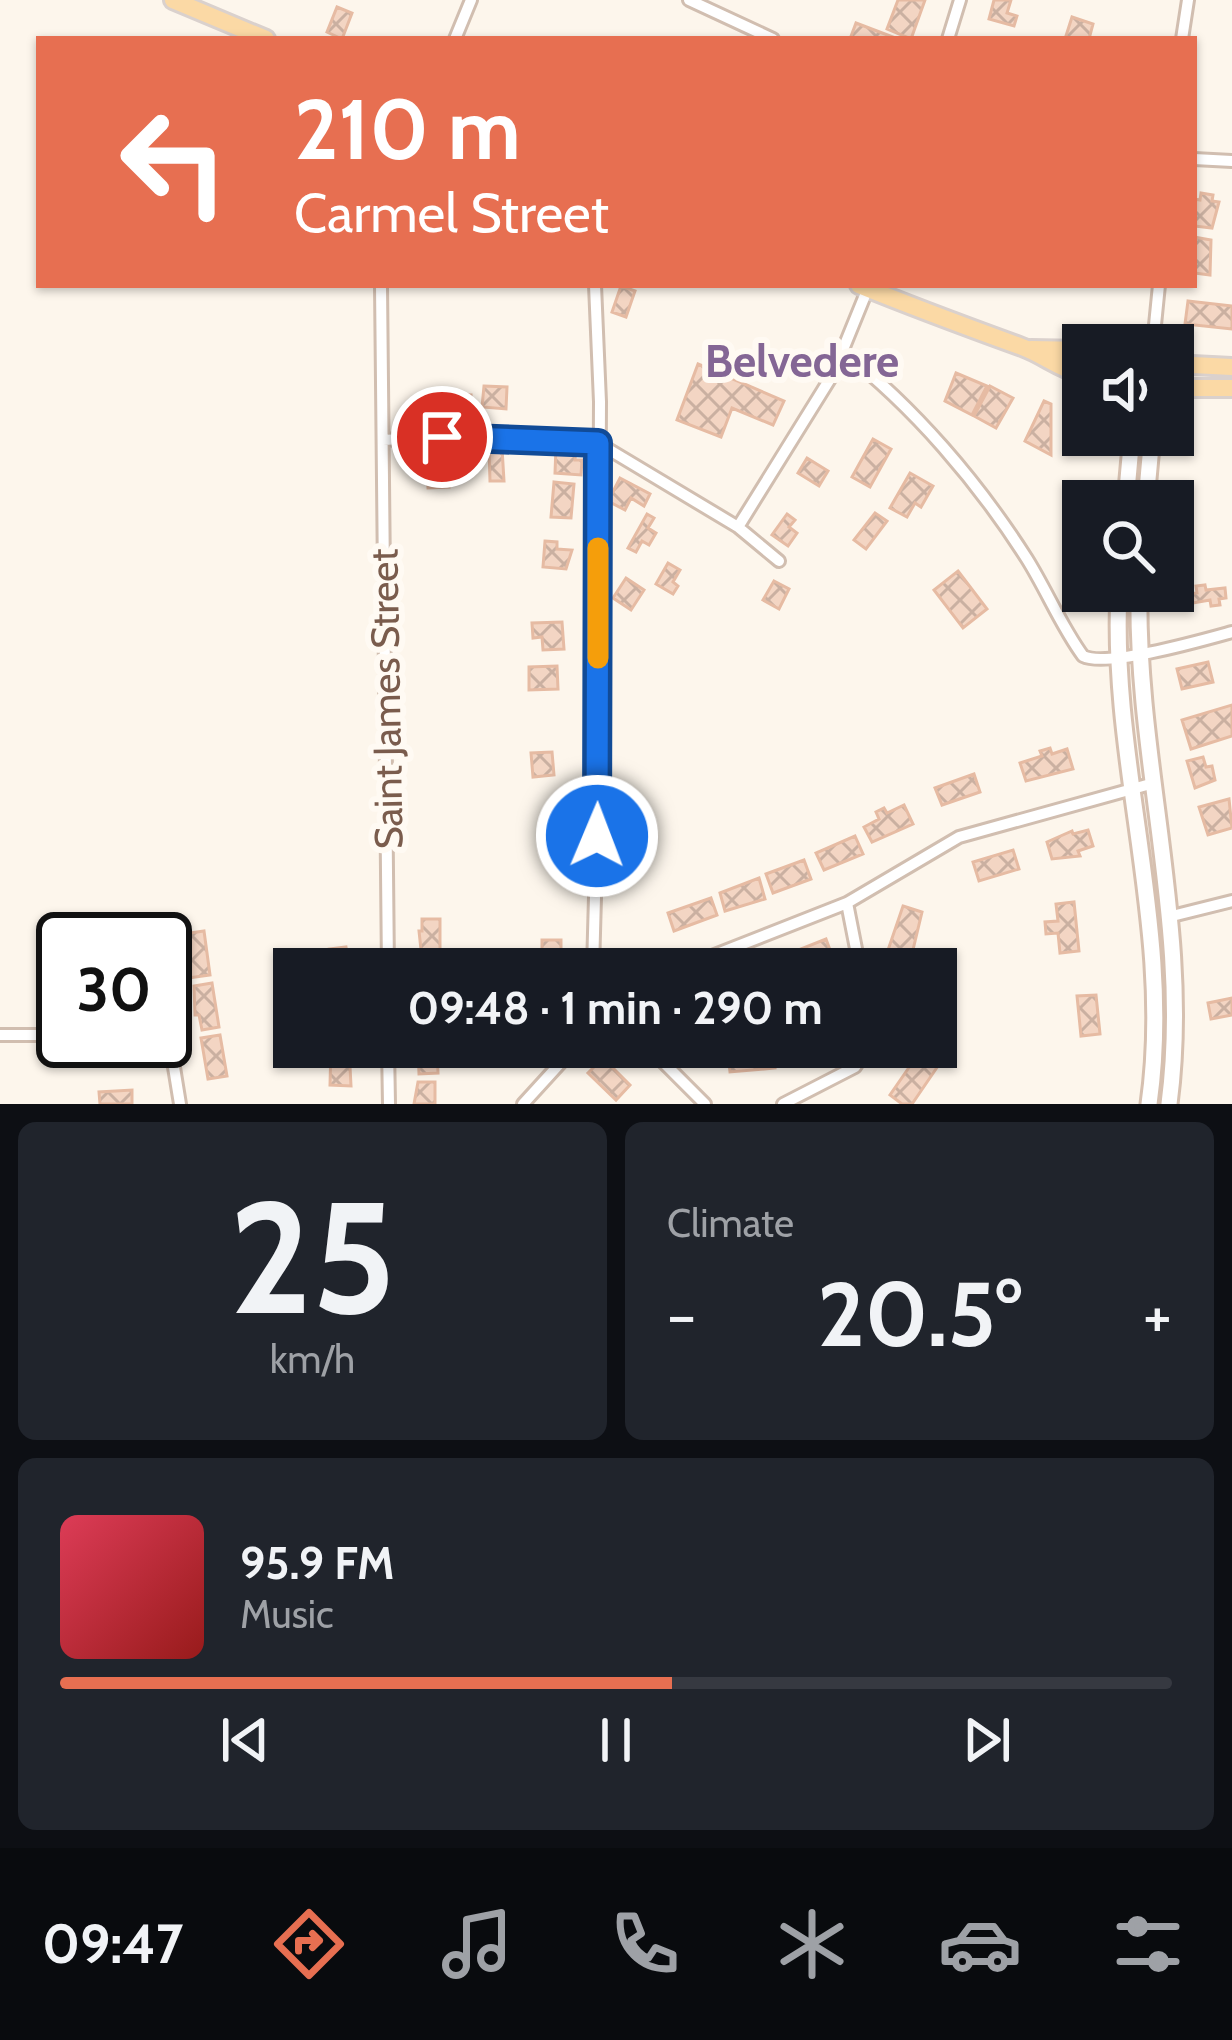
<!DOCTYPE html>
<meta charset="utf-8">
<style>
:root{--surface:#171b24;--page:#20242c;--text:#f1f3f6;--muted:#9ea1a6;--line:#363941;--accent:#e76f51}
body{margin:0;font-family:Cabin,sans-serif;background:var(--page);color:var(--text);height:100vh;display:flex;flex-direction:column;font-size:45px;white-space:nowrap}
*{box-sizing:border-box;margin:0}
p{font-size:39px;color:var(--muted)}
.icon{flex:none;width:66px;height:66px;fill:none;stroke:currentColor;stroke-width:2;stroke-linecap:round;stroke-linejoin:round}
.map{position:relative;height:1104px;overflow:hidden}
.panel{display:flex;flex-direction:column;gap:18px;padding:18px;background:#0d0f14;flex:1}
.panel>*{flex:none}
.guide{position:absolute;left:36px;top:36px;width:1161px;height:252px;border-radius:0px;box-shadow:0 3px 9px #0004;background:#e76f51;color:#fff;overflow:hidden}
.fabs{position:absolute;left:1062px;top:324px;display:grid;gap:24px}
.fabs a{display:grid;place-items:center;width:132px;height:132px;border-radius:0px;background:var(--surface);box-shadow:0 3px 9px #0004;font-size:60px}
.speed{position:absolute;left:36px;top:912px;display:flex;gap:24px;font-size:60px;font-weight:700;text-align:center}
.speed>*{display:grid;place-content:center;width:156px;height:156px;border-radius:50%;background:var(--surface);box-shadow:0 3px 9px #0004;line-height:1}
.speed .limit{border:6px solid #111;border-radius:18px;background:#fff;color:#111}
.pin{position:absolute;display:grid;place-items:center;width:102px;height:102px;color:#fff;margin:-51px;border:6px solid #fff;border-radius:50%;box-shadow:0 3px 12px #0007}
.me{position:absolute;width:132px;margin:-66px;rotate:1deg;stroke-linejoin:round;filter:drop-shadow(0 0 9px #0008)}
.turn{display:flex;align-items:center;gap:42px;height:252px;padding:0 60px;font-size:54px}
.turn .icon{width:156px;height:156px;stroke-width:2.5}
.turn b{display:block;font-size:84px;line-height:102px}
.big{font-size:90px;font-weight:800;line-height:1.1}
.panel .tile{flex:1;display:flex;flex-direction:column;justify-content:center;gap:18px;min-width:0;padding:0 42px;border-radius:18px;background:var(--page)}
.panel .dial{align-items:center;gap:0}
.dial b{font-size:156px;line-height:1}
.song{display:flex;align-items:center;gap:36px}
.cover{width:144px;height:144px;border-radius:18px;background:linear-gradient(135deg,hsl(350 70% 55%),hsl(0 70% 35%))}
.played{height:12px;border-radius:6px;background:linear-gradient(90deg,var(--accent) 55%,var(--line) 55%)}
.keys{display:flex;justify-content:space-around;direction:ltr}
.heat{display:flex;justify-content:space-between;align-items:center;font-size:66px;direction:ltr}
.panel .tiles{flex:1;display:grid;gap:18px;grid-template-columns:1fr 1fr}
.tile:last-child{grid-column:span 2}
.trip{position:absolute;left:273px;top:948px;width:684px;height:120px;border-radius:0px;background:var(--surface);box-shadow:0 3px 9px #0004;font-weight:800;line-height:120px;text-align:center}
.menu{display:flex;height:192px;justify-content:space-around;align-items:center;background:#090b0e;color:var(--muted)}
.menu .icon{width:84px;height:84px}
.menu .current{color:var(--accent)}
.menu b{font-size:54px;color:var(--text)}
.map>svg:first-child{display:block}
.building{fill:url(#building-cross-hatch);stroke:#e6bba3;stroke-width:3}
.lines{fill:none;stroke-linecap:round;stroke-linejoin:round}
.street-casing{stroke:#d1beb0;stroke-width:16}
.secondary-casing{stroke:#d6c0b0;stroke-width:21}
.primary-casing{stroke:#dad1cd;stroke-width:22}
.street{stroke:#fff;stroke-width:10}
.secondary{stroke:#fff;stroke-width:15}
.primary{stroke:#fbd9a5;stroke-width:16}
.route-casing{stroke:#114b97;stroke-width:30}
.route{stroke:#1a73e8;stroke-width:21}
.slow{stroke:#f59e0b;stroke-width:21}
.labels{text-anchor:middle;stroke-width:12;stroke-linejoin:round;paint-order:stroke}
.street-label{font-size:39px;fill:#7a5c4d;stroke:#fffaf3}
.quarter-label{font-size:45px;font-weight:bold;fill:#846695;stroke:#fffaf3}
</style>
<div class="map">
<svg width="1232" height="1104" viewBox="0 0 1232 1104">
<defs>
<pattern id="building-cross-hatch" width="8" height="8" patternUnits="userSpaceOnUse" patternTransform="scale(3)"><rect width="8" height="8" fill="#f3d5c3"/><path d="M0 0l8 8M0 8l8-8" fill="none" stroke="#cab0a1"/></pattern>
</defs>
<rect width="100%" height="100%" fill="#fdf6ec"/>
<path class="building" d="M898,0H925L911,39L887,29Z
M994,0H1011L1007,13L1017,16L1014,26L989,19Z
M337,7L352,13L342,39L327,32Z
M1072,17L1093,24L1089,39H1065Z
M856,23L898,39H850Z
M1201,193L1213,195L1212,201L1219,202L1212,228L1194,226V199L1200,200Z
M1194,237L1211,240L1210,275L1194,273Z
M621,286L635,291L626,317L612,312Z
M1188,301L1232,306V329L1185,324Z
M698,364L784,401L773,425L732,408L721,437L677,420Z
M956,373L987,386L972,415L945,401Z
M484,386L507,387L506,409L482,407Z
M990,386L1013,398L996,428L974,416Z
M439,394L471,395L470,416L439,415Z
M1044,401L1051,404V455L1025,441Z
M873,439L891,449L870,487L852,477Z
M446,446L449,487L428,488L425,447Z
M556,446L576,447L575,460H582L581,475L555,473Z
M489,448H502L504,481H490Z
M807,458L828,471L819,486L798,473Z
M910,473L933,486L921,507L915,503L907,517L890,508Z
M620,478L650,494L644,506L631,498L625,510L608,501Z
M554,482L574,484L571,518L551,517Z
M875,513L887,521L866,549L854,540Z
M647,514L654,518L648,528L656,533L649,545L642,541L636,552L628,548Z
M787,514L795,520L789,527L797,533L788,546L772,535Z
M545,541L557,542V549L572,550L566,569L543,567Z
M668,563L680,570L673,582L678,586L673,594L656,584Z
M958,571L987,609L963,628L934,590Z
M626,578L644,590L631,610L613,598Z
M774,581L789,589L779,609L763,600Z
M1205,585L1206,590L1225,588L1226,598L1219,599L1220,605L1211,606L1210,600L1187,604L1186,594L1197,593L1196,586Z
M562,622L564,649L543,650L542,637L533,638L532,623Z
M1208,662L1213,682L1182,689L1177,669Z
M557,666L558,689L529,690V667Z
M1232,705V736L1191,749L1182,720Z
M1050,748L1052,754L1067,749L1073,769L1026,781L1020,763L1042,756L1040,751Z
M552,752L554,775L533,777L531,753Z
M1203,757L1206,767L1212,766L1215,780L1195,788L1187,761Z
M974,774L980,792L942,805L935,788Z
M1229,799L1232,828L1208,835L1199,807Z
M904,805L913,824L872,842L864,827L879,819L876,812L884,808L887,813Z
M1088,830L1093,846L1078,851L1080,856L1052,859L1047,842L1072,831L1073,834Z
M855,836L863,854L824,870L816,853Z
M1013,850L1019,869L979,881L973,862Z
M804,860L811,879L773,893L766,874Z
M759,878L765,899L725,911L720,893Z
M711,898L717,915L674,931L668,913Z
M1074,902L1079,951L1060,953L1058,933L1046,934L1045,922L1058,921L1056,904Z
M903,906L922,912L911,958L888,950Z
M422,919H440V959H422L419,931H422Z
M204,931L210,975L188,978L183,934Z
M826,939L834,961L820,967L818,962L788,969L783,956Z
M542,940H561V969H542Z
M346,947L350,969H322L321,955H329V949Z
M212,983L219,1027L202,1030L199,1015H195L194,986Z
M1096,995L1100,1034L1081,1036L1077,996Z
M1232,998V1015L1211,1019L1208,1003Z
M220,1035L227,1076L208,1079L201,1038Z
M331,1047H349L351,1086L330,1085Z
M418,1047H437L438,1073L419,1074Z
M773,1050L775,1068L730,1072L728,1054Z
M919,1053L938,1066L912,1104H902L890,1095Z
M603,1058L630,1085L616,1100L588,1073Z
M418,1082H435V1104H414Z
M132,1090V1104H100L99,1092Z"/>
<g class="lines">
<defs>
<path id="street" d="M689,0L773,39
M455,39L471,0
M948,39L960,0
M1182,39L1188,0
M1194,159L1232,161
M381,285L388,969
M1153,345L1159,285
M842,351C914,407 978,482 1027,559C1047,591 1061,626 1083,656C1106,668 1203,640 1232,632
M383,440L442,437L598,443L738,527L779,561
M738,527L833,374L868,288
M847,903L860,969
M1172,916L1232,901
M151,924L153,939
M593,969L598,788L600,402L595,285
M679,969L847,903L959,837L1154,783
M165,1012L180,1104
M0,1035H63
M388,1047L389,1104
M648,1047L705,1104
M523,1104L575,1047
M783,1104L855,1067L868,1047"/>
<path id="secondary" d="M1126,501L1132,435
M1146,501L1152,435
M1119,591C1110,764 1174,930 1149,1104
M1139,591C1136,763 1192,931 1169,1104"/>
<path id="primary" d="M173,0L266,39
M859,285C913,307 967,327 1022,347C1044,355 1059,369 1083,375
M1031,349L1083,350
M1173,364L1232,367
M1173,388H1232"/>
</defs>
<use href="#street" class="street-casing"/>
<use href="#secondary" class="secondary-casing"/>
<use href="#primary" class="primary-casing"/>
<use href="#street" class="street"/>
<use href="#secondary" class="secondary"/>
<use href="#primary" class="primary"/>
</g>
<g class="lines">
<defs>
<path id="route" d="M442,437L598,443L597,836"/>
</defs>
<use href="#route" class="route-casing"/>
<use href="#route" class="route"/>
<path class="slow" d="M598,548V658"/>
</g>
<g class="labels">
<g class="street-label">
<text transform="translate(386 699) rotate(-91)" y="14">Saint James Street</text>
</g>
<g class="quarter-label">
<text x="802" y="377">Belvedere</text>
</g>
</g>
</svg>
<div class="fabs">
<a><svg class="icon" aria-label="sound" viewBox="0 0 24 24"><path d="M4 9h4l5-4v14l-5-4H4zM17 9q2 3 0 6"/></svg></a>
<a><svg class="icon" aria-label="search" viewBox="0 0 24 24"><circle cx="10" cy="10" r="6"/><path d="M15 15l6 6"/></svg></a>
</div>
<div class="speed"><div class="limit">30</div></div>
<div class="pin" style="left:442px;top:437px;background:#d93025"><svg class="icon" aria-label="arrive" viewBox="0 0 24 24"><path d="M6 21V4h12l-3 4 3 4H6"/></svg></div>
<svg class="me" style="left:597px;top:836px" viewBox="-20 -20 40 40"><circle r="17" fill="#1a73e8" stroke="#fff" stroke-width="3"/><path d="M0-11L8 9 0 5-8 9z" fill="#fff"/></svg>
<div class="trip">09:48 · 1 min · 290 m</div>
<div class="guide">
<div class="turn"><svg class="icon" aria-label="left" viewBox="0 0 24 24"><path d="M17 20v-9H6M10 6l-5 5 5 5"/></svg><div><b>210 m</b>Carmel Street</div></div>
</div>
</div>
<section class="panel">
<div class="tiles">
<div class="tile dial"><b>25</b><p>km/h</p></div>
<div class="tile"><p>Climate</p>
<div class="heat"><a>−</a><b class="big">20.5°</b><a>+</a></div>
</div>
<div class="tile">
<div class="song"><i class="cover"></i><div><b>95.9 FM</b><p>Music</p></div></div>
<div class="played"></div>
<div class="keys"><svg class="icon" aria-label="previous" viewBox="0 0 24 24"><path d="M18 5L8 12l10 7zM5 5v14"/></svg><svg class="icon" aria-label="pause" viewBox="0 0 24 24"><path d="M8 5v14M16 5v14"/></svg><svg class="icon" aria-label="next" viewBox="0 0 24 24"><path d="M6 5l10 7-10 7zM19 5v14"/></svg></div>
</div>
</div>
</section>
<nav class="menu">
<b>09:47</b>
<svg class="icon current" aria-label="directions" viewBox="0 0 24 24"><path d="M12 3l9 9-9 9-9-9zM9 14v-3h6M13 9l2 2-2 2"/></svg>
<svg class="icon" aria-label="music" viewBox="0 0 24 24"><path d="M9 18V5l10-2v13"/><circle cx="6" cy="18" r="3"/><circle cx="16" cy="16" r="3"/></svg>
<svg class="icon" aria-label="phone" viewBox="0 0 24 24"><path d="M5 4h4l2 5-3 2q2 4 5 5l2-3 5 2v4C11 20 4 13 5 4z"/></svg>
<svg class="icon" aria-label="climate" viewBox="0 0 24 24"><path d="M12 3v18M4 7l16 10M4 17L20 7"/></svg>
<svg class="icon" aria-label="car" viewBox="0 0 24 24"><path d="M5 17H2v-5l4-1 3-4h7l3 4 3 1v5h-3M9 17h6M6 11h13"/><circle cx="7" cy="17" r="2"/><circle cx="17" cy="17" r="2"/></svg>
<svg class="icon" aria-label="filters" viewBox="0 0 24 24"><path d="M4 7h16M4 17h16"/><circle cx="9" cy="7" r="2"/><circle cx="15" cy="17" r="2"/></svg>
</nav>
